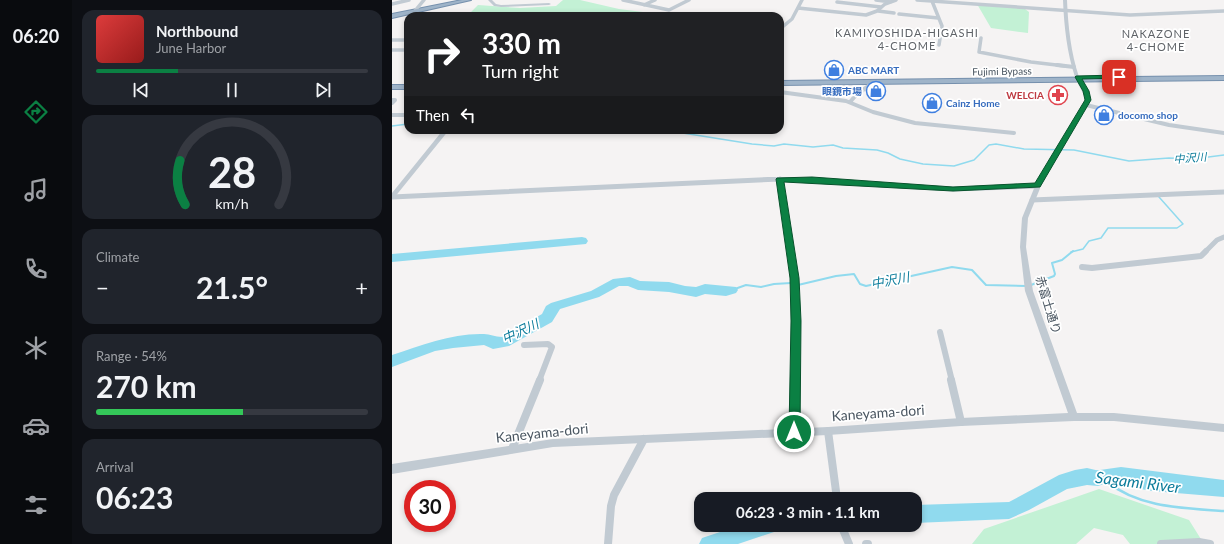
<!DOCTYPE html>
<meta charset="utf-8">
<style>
:root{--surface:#171b24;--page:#20242c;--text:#f1f3f6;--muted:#9ea1a6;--line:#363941;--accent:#0b8043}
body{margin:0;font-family:Lato,"Noto Sans JP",sans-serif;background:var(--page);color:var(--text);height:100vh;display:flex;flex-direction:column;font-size:15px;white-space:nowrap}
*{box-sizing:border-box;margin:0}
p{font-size:13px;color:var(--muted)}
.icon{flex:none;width:22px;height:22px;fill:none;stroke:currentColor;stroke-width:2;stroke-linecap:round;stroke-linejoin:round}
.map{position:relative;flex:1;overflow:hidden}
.panel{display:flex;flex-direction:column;gap:10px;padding:10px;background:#0d0f14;width:320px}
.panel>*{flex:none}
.hud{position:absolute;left:12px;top:12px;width:380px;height:122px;border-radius:12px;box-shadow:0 2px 6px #0003;background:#202124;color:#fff;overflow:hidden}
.speed{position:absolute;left:12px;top:480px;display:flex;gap:8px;font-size:20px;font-weight:700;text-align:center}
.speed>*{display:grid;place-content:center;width:52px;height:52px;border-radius:50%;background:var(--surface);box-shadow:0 2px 6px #0003;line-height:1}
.speed .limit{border:6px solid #d22;background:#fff;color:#111}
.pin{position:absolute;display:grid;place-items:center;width:34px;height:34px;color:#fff;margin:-17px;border-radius:8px;box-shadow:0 2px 6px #0006}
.me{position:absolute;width:44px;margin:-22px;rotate:0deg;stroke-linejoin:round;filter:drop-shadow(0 0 3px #0008)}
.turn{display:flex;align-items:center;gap:14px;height:84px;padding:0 12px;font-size:18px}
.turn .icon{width:52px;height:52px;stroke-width:2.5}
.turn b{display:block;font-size:28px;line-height:34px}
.then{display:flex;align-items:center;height:38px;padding:0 12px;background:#0003;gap:8px;font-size:15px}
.big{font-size:30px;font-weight:700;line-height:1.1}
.panel .card{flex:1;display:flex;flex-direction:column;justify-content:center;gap:6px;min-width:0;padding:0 14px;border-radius:12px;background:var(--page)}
.panel .dial{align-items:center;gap:0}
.dial svg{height:104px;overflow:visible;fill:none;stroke:var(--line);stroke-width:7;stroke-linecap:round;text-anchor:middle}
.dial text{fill:var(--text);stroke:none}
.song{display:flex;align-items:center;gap:12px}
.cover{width:48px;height:48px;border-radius:6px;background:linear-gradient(135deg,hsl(0 70% 55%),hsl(0 70% 35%))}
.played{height:4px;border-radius:2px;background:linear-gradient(90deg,var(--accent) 30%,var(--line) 30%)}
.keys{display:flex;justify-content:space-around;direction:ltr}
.heat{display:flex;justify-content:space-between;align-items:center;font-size:22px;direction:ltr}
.charge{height:6px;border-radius:3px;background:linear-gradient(90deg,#34c759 54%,var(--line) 0)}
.trip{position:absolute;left:302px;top:492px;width:228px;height:40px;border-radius:12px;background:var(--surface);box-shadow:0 2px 6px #0003;font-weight:700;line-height:40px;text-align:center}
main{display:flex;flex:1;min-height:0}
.dock{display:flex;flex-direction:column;width:72px;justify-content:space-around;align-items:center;background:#090b0e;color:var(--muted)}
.dock .icon{width:28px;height:28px}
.dock .selected{color:var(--accent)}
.dock b{font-size:18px;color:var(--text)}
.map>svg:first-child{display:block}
.green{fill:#c3f1d5}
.water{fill:#90daee}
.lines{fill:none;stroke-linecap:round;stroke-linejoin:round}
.stream-far2{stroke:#90daee;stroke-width:1.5}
.stream-far1{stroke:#90daee;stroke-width:2}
.stream{stroke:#90daee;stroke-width:2.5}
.river{fill:#90daee;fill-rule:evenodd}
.trunk-casing{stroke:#7690ad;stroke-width:2}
.minor-far4{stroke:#c1cad2;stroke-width:3.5}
.minor-far3{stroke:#c1cad2;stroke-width:4}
.minor-far2{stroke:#c1cad2;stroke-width:5}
.minor-far1{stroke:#c1cad2;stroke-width:6}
.minor{stroke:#c1cad2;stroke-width:8}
.tertiary{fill:#c1cad2;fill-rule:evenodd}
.trunk{fill:#9fb4c9;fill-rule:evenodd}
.route{fill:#0b8043;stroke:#07532c}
.labels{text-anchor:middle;stroke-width:3.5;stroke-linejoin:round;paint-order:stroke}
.far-shop-label{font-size:10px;font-weight:bold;fill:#366cbe;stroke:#fff;text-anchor:start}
.far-street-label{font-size:10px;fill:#4a5661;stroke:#fff}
.far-health-label{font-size:10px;font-weight:bold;fill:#be3a42;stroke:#fff;text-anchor:end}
.far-neighbourhood-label{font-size:11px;letter-spacing:1px;fill:#5f6368;stroke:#fff}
.far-water-label{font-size:11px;font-style:italic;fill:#0c7c9b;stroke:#fff}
.street-label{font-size:12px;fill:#4a5661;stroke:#fff}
.water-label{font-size:13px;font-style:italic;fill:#0c7c9b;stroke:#fff}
.near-street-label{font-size:14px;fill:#4a5661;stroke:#fff}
.near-water-label{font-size:16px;font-style:italic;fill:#0c7c9b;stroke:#fff}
</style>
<main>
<nav class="dock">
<b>06:20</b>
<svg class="icon selected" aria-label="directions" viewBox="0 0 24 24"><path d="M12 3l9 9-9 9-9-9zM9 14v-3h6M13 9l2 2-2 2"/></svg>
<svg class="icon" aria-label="music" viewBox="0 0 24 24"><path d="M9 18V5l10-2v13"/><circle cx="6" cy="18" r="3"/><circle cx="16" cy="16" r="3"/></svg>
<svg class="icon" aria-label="phone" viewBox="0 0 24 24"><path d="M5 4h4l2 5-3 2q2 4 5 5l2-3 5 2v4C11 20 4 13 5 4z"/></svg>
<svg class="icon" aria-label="climate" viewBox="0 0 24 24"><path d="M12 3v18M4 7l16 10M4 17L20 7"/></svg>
<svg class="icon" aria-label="car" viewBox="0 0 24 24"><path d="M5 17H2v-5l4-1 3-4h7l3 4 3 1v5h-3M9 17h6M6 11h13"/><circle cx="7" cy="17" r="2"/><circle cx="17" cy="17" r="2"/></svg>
<svg class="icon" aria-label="filters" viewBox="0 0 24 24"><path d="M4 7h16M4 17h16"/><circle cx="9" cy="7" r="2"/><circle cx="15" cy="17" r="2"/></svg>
</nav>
<section class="panel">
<div class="card">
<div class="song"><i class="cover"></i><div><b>Northbound</b><p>June Harbor</p></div></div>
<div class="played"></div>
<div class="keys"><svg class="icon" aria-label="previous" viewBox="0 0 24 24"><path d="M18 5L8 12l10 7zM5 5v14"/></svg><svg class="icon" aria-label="pause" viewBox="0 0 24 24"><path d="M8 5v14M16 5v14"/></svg><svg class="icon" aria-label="next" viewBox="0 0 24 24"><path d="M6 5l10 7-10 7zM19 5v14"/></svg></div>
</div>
<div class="card dial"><svg viewBox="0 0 100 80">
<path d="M14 69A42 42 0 1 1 86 69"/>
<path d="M14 69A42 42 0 0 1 10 35" stroke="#0b8043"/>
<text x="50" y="56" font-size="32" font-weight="700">28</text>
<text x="50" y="72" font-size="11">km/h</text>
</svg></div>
<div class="card"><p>Climate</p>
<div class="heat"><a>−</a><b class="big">21.5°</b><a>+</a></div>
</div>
<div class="card"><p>Range · 54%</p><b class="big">270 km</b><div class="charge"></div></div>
<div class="card"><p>Arrival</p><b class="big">06:23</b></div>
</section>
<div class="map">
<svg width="832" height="544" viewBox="0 0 832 544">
<rect width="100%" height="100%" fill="#f5f3f3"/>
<path class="green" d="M171,0H188L227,9L283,16H78L79,12L86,5L128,8L164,6Z
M585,4L633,9L637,12L636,33L599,28Z
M707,489L797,520L812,544H738L731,535L702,528L684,544H580L592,529Z"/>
<path class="water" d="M729,467L832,480V497L760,491L726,485L680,474Z"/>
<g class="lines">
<path class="stream-far2" d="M0,126L16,124
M272,130L360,144L382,146L392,144L421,147L441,145L451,148L485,150L496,153L508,159L531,164L562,166L582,160L597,145L604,144L632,149L682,150L737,161L777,158L801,159L832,155
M679,252L691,249L697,241L709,238L716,228H785L791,224L767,197"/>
<path class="stream-far1" d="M403,284L406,285L444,276L462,274L468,284L474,286L560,267L580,270L594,285L634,286
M639,285L662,276L663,274L660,263L670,260L681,251
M340,290L354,285L369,287L382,284L399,283"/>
<path class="stream" d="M714,481C747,508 791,508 832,511"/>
<path class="river" d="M190,237L194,238L196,241L194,244L0,262V254Z
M238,277L248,281L277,282L293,286L304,287L313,284L344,287L346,290L344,293L334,296L313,294L304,297L277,292L246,290L236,286H227L207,297L168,309L160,322L117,346L101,349L92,345L61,348L43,351L0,367V355C30,345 60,333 92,334C98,334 103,337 110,337L150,314L154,306L159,303L199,291L221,279Z
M695,468L712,472L714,478L712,484L706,486L695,485L675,489L637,510L617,519L523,523V505L617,502L667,475L683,470Z
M349,525H388L385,531L346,544H307L310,538Z"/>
<defs>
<path id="trunk" d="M70,0H79L0,18V14Z
M832,76V80L388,85V81Z
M0,85H16V89H0Z"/>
</defs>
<use href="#trunk" class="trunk-casing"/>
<path class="minor-far4" d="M231,0L277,10L297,0
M484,0L499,2
M525,0L738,15L832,11
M540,1L550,26L547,45
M445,2L489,7
M0,4L17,0
M252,5L263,0
M406,8L474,15L485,11L493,4L504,0
M486,11L502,13
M22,12L32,0
M507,14L546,18
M388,29L400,19L410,0
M589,38L587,52L639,62L673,66
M0,40H16
M0,50H16"/>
<path class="minor-far3" d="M665,65L682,67
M388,92L454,101L481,112L523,123L622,133
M0,100H3L0,103
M458,102L465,94L481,83
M694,105L777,125L832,133
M0,115H16"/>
<path class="minor-far2" d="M388,179L398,252
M0,197L388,179L561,189L646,186
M640,200L832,192
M813,252L825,240L832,237"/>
<path class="minor-far1" d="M398,251C404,294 404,337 403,381
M690,267L700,268L809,256L814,251
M548,332L560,381
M132,345L156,344L160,347L147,381"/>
<path class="minor" d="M559,380L569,422
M436,431L445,499
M403,432V380
M120,449L148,380
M449,525L457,544
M216,544L219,506L222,495L252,439
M474,544H476
M769,544L807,542L818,544"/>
<path class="tertiary" d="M96,0H100L104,4L109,5L157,3L159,4L157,5L109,7L102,6Z
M671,0H675C676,26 679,53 687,77C690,86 696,92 698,100L649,186L636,218L634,247L641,291L685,413H722L832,424V432L722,421H682L569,426L436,435L161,447L0,474V464L161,439L436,427L569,418L676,413L633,291L628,247L630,218L643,186L694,100C691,92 686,85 683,77C675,53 672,26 671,0Z
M51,130H57L2,198L0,199V193Z"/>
<use href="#trunk" class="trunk"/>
</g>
<path class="route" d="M727,75L730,77L729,78L690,79L697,91L699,100L648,187L561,191L392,182L407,278L409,321L408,432L407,436L402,438L398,436L397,432L399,321L398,278L384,179L385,178L420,177L561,187L643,183L693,100L691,91L683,77L684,76Z"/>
<defs>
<symbol id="shop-ring" viewBox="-11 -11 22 22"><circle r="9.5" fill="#fff" stroke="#3f7fe0" stroke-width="1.5"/><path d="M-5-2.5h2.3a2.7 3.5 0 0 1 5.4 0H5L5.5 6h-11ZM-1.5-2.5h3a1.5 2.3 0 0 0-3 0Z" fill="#3f7fe0"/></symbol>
<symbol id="pharmacy-ring" viewBox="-11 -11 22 22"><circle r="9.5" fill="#fff" stroke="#e0444e" stroke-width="1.5"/><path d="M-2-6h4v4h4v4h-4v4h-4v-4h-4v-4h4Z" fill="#e0444e"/></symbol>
</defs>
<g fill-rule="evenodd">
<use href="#shop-ring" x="431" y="59" width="22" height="22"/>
<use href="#shop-ring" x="473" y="80" width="22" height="22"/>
<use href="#pharmacy-ring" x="655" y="84" width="22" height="22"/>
<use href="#shop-ring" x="529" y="92" width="22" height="22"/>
<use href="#shop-ring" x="701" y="104" width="22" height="22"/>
</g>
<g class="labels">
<g class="far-shop-label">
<text x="456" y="74">ABC MART</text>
<text x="470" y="95" text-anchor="end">眼鏡市場</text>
<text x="554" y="107">Cainz Home</text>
<text x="726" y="119">docomo shop</text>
</g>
<g class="far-street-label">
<text transform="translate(610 71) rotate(-1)" y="4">Fujimi Bypass</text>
</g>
<g class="far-health-label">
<text x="652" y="99">WELCIA</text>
</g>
<g class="far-neighbourhood-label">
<text x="515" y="37">KAMIYOSHIDA-HIGASHI<tspan x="515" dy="13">4-CHOME</tspan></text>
<text x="764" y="38">NAKAZONE<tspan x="764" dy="13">4-CHOME</tspan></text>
</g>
<g class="far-water-label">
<text transform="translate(798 158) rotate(-4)" y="4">中沢川</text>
</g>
<g class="street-label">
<text transform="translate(656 305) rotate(73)" y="4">赤富士通り</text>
</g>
<g class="water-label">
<text transform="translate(498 280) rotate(-11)" y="5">中沢川</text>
<text transform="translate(128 331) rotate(-25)" y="5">中沢川</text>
</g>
<g class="near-street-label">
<text transform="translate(486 413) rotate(-4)" y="5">Kaneyama-dori</text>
<text transform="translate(150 433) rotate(-6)" y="5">Kaneyama-dori</text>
</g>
<g class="near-water-label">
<text transform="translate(746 482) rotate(7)" y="6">Sagami River</text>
</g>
</g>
</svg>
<div class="speed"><div class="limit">30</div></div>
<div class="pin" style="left:727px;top:77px;background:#d93025"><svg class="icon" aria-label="arrive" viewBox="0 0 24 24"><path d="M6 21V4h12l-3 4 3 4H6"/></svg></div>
<svg class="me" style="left:402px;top:432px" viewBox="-20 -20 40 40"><circle r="17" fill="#0b8043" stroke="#fff" stroke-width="3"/><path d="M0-11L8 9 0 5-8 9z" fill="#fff"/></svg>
<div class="trip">06:23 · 3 min · 1.1 km</div>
<div class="hud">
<div class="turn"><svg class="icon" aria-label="right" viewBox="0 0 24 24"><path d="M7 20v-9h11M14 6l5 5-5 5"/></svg><div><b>330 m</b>Turn right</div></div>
<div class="then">Then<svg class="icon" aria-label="left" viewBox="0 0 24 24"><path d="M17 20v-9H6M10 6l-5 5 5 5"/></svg></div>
</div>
</div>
</main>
